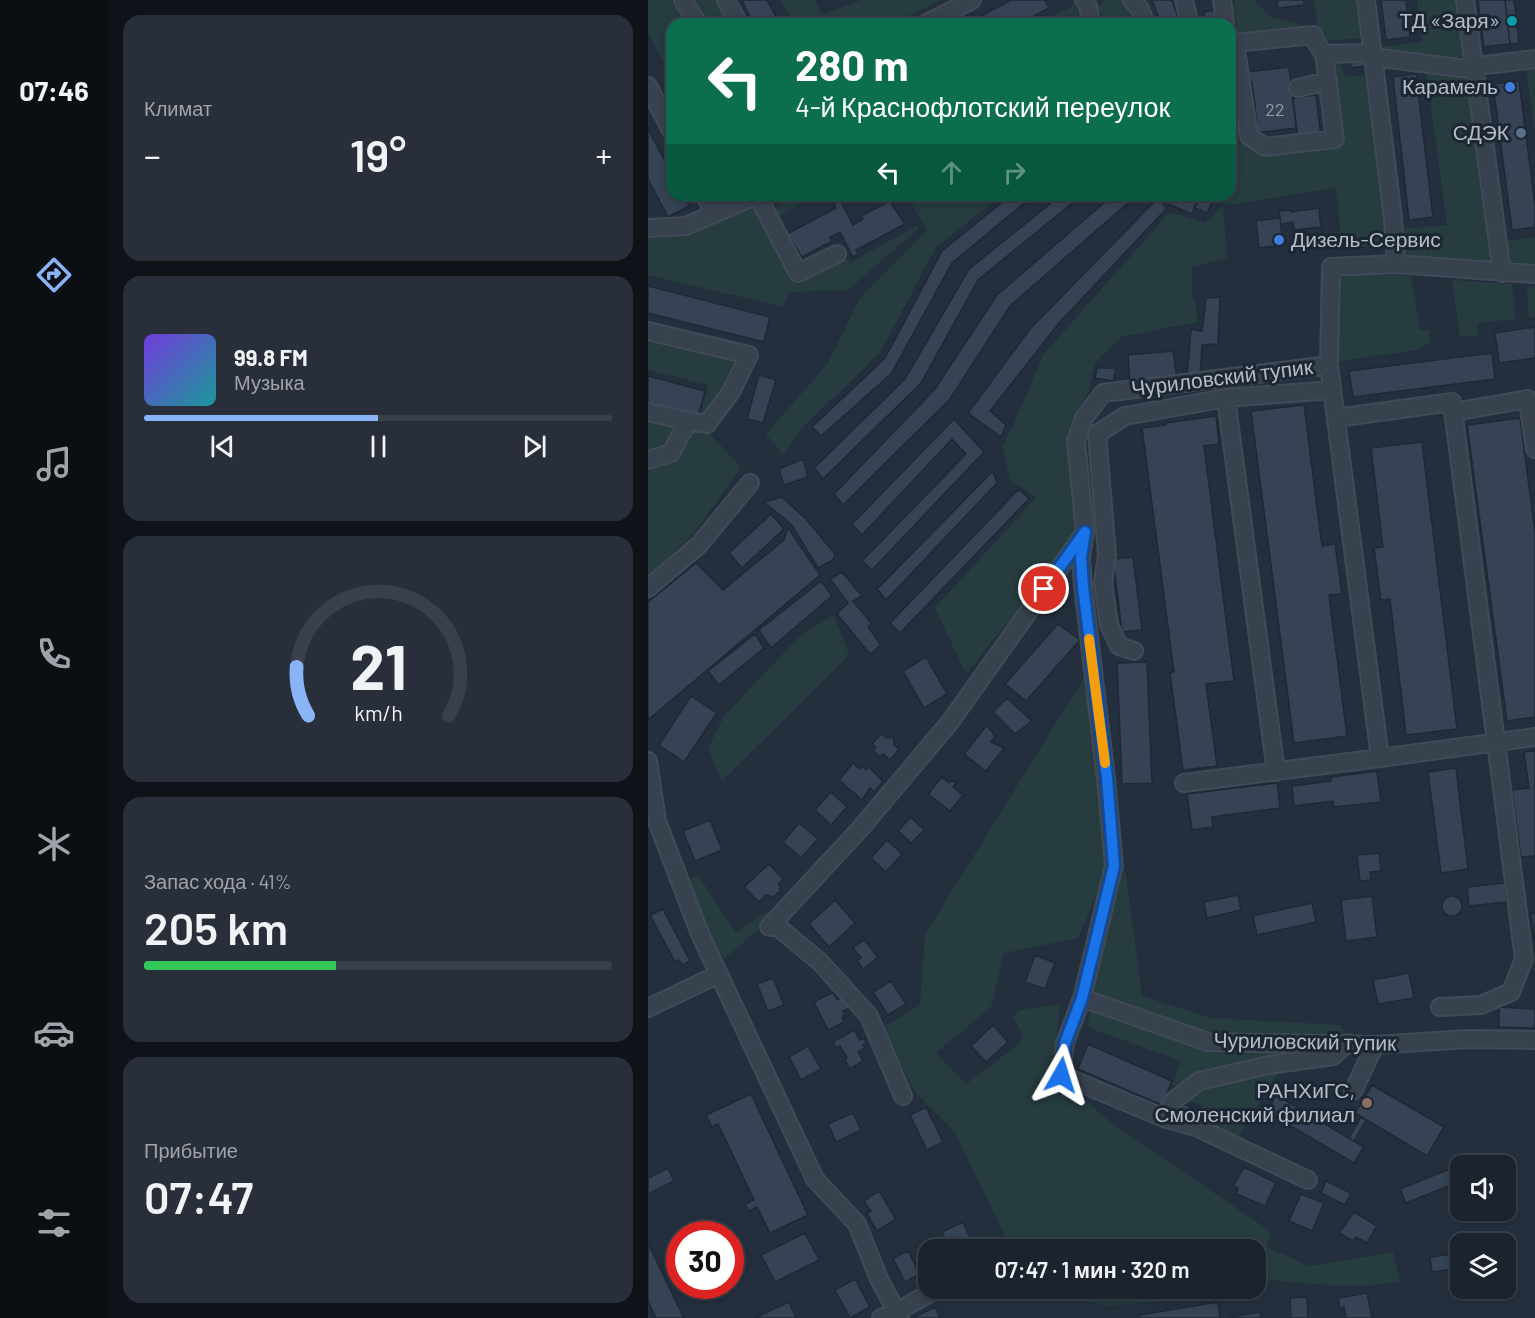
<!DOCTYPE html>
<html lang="ru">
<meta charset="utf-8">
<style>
:root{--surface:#1b232e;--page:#282f3a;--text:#f1f3f6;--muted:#a0a4aa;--line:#39404a;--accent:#8ab4f8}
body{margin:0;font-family:Barlow,sans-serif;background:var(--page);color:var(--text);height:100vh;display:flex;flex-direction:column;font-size:22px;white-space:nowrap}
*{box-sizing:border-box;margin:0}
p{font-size:20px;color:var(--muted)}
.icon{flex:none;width:33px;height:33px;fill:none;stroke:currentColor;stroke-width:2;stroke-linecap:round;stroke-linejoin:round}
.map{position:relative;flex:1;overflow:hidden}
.sheet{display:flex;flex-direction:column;gap:15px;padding:15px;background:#0f1319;width:540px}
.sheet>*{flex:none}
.banner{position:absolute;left:18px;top:18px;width:570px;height:183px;border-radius:18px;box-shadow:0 3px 9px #0003,0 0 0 2px var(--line);background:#0b6e4f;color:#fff;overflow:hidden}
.fabs{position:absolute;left:802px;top:1155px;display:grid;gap:12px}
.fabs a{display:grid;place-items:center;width:66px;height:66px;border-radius:12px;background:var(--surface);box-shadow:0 3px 9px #0003,0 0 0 2px var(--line);font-size:30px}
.speed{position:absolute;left:18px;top:1221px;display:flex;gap:12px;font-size:30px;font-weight:700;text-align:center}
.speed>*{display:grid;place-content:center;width:78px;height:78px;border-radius:50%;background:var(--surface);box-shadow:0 3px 9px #0003,0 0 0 2px var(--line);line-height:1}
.speed .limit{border:9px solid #d22;background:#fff;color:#111}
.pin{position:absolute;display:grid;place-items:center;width:51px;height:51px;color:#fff;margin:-26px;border:3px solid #fff;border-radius:50%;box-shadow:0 2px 6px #0007}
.me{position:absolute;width:66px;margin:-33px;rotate:6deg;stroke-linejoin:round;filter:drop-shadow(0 0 4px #0008)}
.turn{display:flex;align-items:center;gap:21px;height:126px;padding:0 30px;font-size:27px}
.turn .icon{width:78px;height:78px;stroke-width:2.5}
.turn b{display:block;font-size:42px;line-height:51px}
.lanes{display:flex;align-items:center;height:57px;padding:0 30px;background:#0003;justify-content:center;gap:30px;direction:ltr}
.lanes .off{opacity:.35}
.big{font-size:45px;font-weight:600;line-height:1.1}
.sheet .widget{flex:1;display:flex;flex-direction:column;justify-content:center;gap:9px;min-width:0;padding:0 21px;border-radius:18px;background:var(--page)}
.sheet .dial{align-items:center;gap:0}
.dial svg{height:156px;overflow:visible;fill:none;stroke:var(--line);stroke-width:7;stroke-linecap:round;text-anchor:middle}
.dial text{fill:var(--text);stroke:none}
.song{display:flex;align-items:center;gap:18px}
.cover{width:72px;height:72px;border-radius:9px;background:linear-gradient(135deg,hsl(260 70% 55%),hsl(180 70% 35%))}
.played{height:6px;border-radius:3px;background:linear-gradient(90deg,var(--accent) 50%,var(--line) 50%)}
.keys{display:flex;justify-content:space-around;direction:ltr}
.heat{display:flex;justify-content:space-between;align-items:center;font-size:33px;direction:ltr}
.charge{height:9px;border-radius:4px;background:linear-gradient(90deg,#34c759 41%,var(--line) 0)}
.trip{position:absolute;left:270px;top:1239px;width:348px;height:60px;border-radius:18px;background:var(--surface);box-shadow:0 3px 9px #0003,0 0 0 2px var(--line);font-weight:600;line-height:60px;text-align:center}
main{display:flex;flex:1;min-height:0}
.tab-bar{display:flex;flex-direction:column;width:108px;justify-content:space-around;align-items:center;background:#0b0e12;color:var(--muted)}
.tab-bar .icon{width:42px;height:42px}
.tab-bar .active{color:var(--accent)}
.tab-bar b{font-size:27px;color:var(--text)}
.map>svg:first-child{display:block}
.green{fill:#263c3f}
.building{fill:#364354;stroke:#1f2835;stroke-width:1.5}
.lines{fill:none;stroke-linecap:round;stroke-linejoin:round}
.minor-casing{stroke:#414a57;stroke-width:20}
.minor{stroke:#38414e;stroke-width:16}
.route-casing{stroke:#114b97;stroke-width:15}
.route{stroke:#1a73e8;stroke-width:10}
.slow{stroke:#f59e0b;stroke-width:10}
.culture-dot{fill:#0f9aa8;stroke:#1d2633;stroke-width:2}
.shop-dot{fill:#3f7fe0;stroke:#1d2633;stroke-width:2}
.service-dot{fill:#5c6f8a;stroke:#1d2633;stroke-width:2}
.education-dot{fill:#8d6e63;stroke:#1d2633;stroke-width:2}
.labels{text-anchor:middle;stroke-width:6;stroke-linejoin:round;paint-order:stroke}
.number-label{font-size:18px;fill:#929caa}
.poi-label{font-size:21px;fill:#b4bcc9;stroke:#1d2633;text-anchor:end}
.street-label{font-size:21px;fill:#b4bcc9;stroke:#1d2633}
</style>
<main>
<nav class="tab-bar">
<b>07:46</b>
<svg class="icon active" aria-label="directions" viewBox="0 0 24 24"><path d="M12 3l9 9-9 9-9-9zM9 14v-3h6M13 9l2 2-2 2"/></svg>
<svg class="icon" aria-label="music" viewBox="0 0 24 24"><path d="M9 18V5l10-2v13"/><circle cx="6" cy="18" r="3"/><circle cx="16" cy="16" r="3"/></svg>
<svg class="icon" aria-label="phone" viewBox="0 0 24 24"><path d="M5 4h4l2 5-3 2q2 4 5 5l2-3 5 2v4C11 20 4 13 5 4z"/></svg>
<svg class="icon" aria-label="climate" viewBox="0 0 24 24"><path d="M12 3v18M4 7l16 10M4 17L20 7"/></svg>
<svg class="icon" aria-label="car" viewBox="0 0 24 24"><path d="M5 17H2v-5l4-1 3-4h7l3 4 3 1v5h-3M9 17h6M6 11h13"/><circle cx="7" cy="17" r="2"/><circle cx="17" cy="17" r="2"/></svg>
<svg class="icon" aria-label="filters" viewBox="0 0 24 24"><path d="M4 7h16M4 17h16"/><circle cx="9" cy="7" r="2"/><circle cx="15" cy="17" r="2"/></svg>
</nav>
<section class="sheet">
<div class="widget"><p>Климат</p>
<div class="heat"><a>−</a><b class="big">19°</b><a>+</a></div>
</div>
<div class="widget">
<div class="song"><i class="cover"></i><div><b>99.8 FM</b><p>Музыка</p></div></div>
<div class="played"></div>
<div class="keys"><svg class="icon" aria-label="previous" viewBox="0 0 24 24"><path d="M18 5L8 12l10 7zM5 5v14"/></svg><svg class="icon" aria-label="pause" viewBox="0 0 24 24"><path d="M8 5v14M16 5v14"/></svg><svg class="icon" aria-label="next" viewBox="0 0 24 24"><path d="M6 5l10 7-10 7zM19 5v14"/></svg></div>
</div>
<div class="widget dial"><svg viewBox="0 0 100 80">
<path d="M14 69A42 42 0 1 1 86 69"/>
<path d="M14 69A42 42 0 0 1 8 44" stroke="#8ab4f8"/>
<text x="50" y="56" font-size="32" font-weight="700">21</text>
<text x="50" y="72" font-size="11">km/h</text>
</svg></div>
<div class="widget"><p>Запас хода · 41%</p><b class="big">205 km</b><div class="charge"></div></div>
<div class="widget"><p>Прибытие</p><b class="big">07:47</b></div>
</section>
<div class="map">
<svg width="887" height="1318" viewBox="0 0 887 1318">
<rect width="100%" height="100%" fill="#242f3e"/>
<path class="green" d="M0,0H31L44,24H24V79L0,32Z
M42,0H73L86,24H56Z
M133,0H167L174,15L213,0H293L245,24H146Z
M458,0H479L494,24H462L448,9Z
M587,0H606L622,17L654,25L658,31L590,35L585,7Z
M666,0H714L719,38L671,41Z
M769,0H812L820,56L800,59L732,54L731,47L774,42Z
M426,5L436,24H390Z
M692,59L697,77L723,74L744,247H694L688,188L575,206L579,258L544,267V294L548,305L549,322L473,337L447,362L441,391L427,417L423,449L427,533L392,583L318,674L287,608L388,498L371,485L363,483L354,446L365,426L395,355L522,212L557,223L575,206L574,195H582V86L591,141L612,155L694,146L684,60Z
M887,65V133L878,67Z
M778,69L822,77L843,262L756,258L754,229L799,225Z
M149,195H167L126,219L121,211Z
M259,195H354L288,247L232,353L155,427L135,455L118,434L180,363L212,298L279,231Z
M103,204L148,280L197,256L202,263L268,226L270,229L200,290L141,292L135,307L0,275V233H46Z
M887,237V268L860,267L856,241Z
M699,273L763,276L772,330H781L783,342L768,350L688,362V284Z
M804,280L864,284L868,319L830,323V335L812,337Z
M879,287H887V317L881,318Z
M0,336L94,357L79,391L51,420L60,385L0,370Z
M0,417L32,425L19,447L0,453Z
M44,428L58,430L93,467L45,535L0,576V474L2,468L28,460Z
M186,615L201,655L74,781L60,748L76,716L153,635Z
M438,675L463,861L430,938L356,953L343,1007L288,1053L318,1084L372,1043L375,1035L365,1018L371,1010L412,1004L404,1072L462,1122L622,1231L619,1247L661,1266L745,1252L752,1282C703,1289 662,1284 613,1279L608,1280V1250L363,1249L307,1132L269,1094L232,1029L272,1005L277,934Z
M477,868L494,996L562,1018L692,1025L701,1039L563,1038L442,993Z
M50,875L88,933L121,910L109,931L76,959L59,936L40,879Z
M443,1008L560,1047L681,1048L549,1075L524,1087L533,1061L439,1027Z
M633,1069L590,1138L547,1125L555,1105L530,1099L553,1087Z
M417,1289V1288L573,1289L520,1301L457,1306L419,1296Z"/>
<path class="building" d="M94,0H119L132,24H105Z
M363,0H397L401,8L371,24H318Z
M504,0H524L532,24H513Z
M629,0H656V5L630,8Z
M733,0H758L762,37L738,40Z
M830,0H857L862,44L836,47Z
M857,0H866L871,43L862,44Z
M569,10L571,24H557L556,12Z
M715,56L717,66L704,68L702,57Z
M641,67L648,128L608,133L607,122H609L604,82L602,83L600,72Z
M768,74L785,217L761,220L745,77Z
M871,81L887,205V227L864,230L845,84Z
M668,95L673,137L650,140L645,98Z
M0,129L24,175V195H35L41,206L20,217L0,179Z
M363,195H386L304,263L243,374L173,436L164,427L237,358L294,251Z
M413,195H434L330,280L273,383L175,479L166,468L257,379L321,269Z
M465,195H489L362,306L302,399L195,505L186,494L287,389L349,295Z
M524,195H534L549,201L544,214L520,204Z
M552,195H567L559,213L547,208Z
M510,198L519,208L411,323L342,411L358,425L353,437L320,413L382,329Z
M192,200L205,225L215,219L213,216L242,201L257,224L208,250L210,254L205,257L192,232L182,237L184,241L154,257L139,234L188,208L186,204Z
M671,208L673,227L646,230L645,222L633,224L631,211L643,210V212Z
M632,218L635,245L611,248L608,221Z
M0,286L122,317L116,342L0,313Z
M572,297L570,344L554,345L552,377L539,378L543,329L554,331L558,298Z
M887,327V358L851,363L847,333Z
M525,351L529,380L482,385L480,355Z
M844,353L847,379L705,397L701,371Z
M449,368H468L465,381L447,378Z
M111,375L128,380L115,423L99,419Z
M0,376L57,391L50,416L0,403Z
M656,405L674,546L687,544L694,594L681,595L699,736L646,743L603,411Z
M568,416L571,444L556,446L586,681L558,684L569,766L535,770L522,673L526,672L494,428L518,425L517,423Z
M872,418L887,532V717L859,721L819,425Z
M306,419L336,452L224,570L214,561L318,454L304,439L214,535L204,524Z
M774,442L809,729L758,735L742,599L733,600L726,548L735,547L723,448Z
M155,459L160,477L136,485L131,469Z
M345,471L349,483L238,600L229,589Z
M371,489L381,499L252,633L242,623Z
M134,497L158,519L187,554L185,560L170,568L143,524L116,502Z
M123,514L136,529L94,568L81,553Z
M140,528L172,575L0,720V602L48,563L75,590L136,540Z
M485,557L494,630L474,632L465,559Z
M194,572L214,596L205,601L224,624L220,627L233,645L222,654L189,614L200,603L182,579Z
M173,581L184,596L123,648L111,630Z
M410,624L432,640L378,701L357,684Z
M107,634L116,648L71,685L60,671Z
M278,657L299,694L276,708L255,671Z
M499,662L504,783L474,784L469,663Z
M43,696L69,713L36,762L11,745Z
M359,698L384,721L367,734L345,712Z
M339,725L347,736L343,742L356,748L338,771L316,754Z
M233,734L239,738L244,737L246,739V745L251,749L242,760L235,754L232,757L225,750L228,748L224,744Z
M887,751V856L873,857L864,790L881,788L876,752Z
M205,763L212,769L214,766L218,770L221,767L234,780V783L226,792L222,788L214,800L191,780Z
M808,768L820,869L793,873L780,772Z
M729,771L733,802L686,807L685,801L646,806L644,786L683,781V777Z
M294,777L301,783L303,780L308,783L305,787L315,795L302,811L280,794Z
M629,783L632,808L564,817L565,827L544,830L539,794Z
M183,792L199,807L183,825L167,810Z
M263,817L276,830L263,843L250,831Z
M62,820L74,850L47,861L35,831Z
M151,823L170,839L153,858L135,842Z
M239,840L254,854L238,872L223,858Z
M731,853L733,871L722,872L723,880L712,881L709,855Z
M121,864L135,879L131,883L132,891L125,897L118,895L111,902L96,887Z
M857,883L859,902L821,906L819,887Z
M590,895L593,910L559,918L556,902Z
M724,896L729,937L698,941L693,900Z
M794 906a10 10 0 1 1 20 0a10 10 0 1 1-20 0Z
M187,900L207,923L181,947L161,924Z
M664,903L668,922L609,935L605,916Z
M15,909L42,961L34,965L31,960L27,962L2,915Z
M883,913H887V938H886Z
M216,940L230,957L215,969L209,961L213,958L205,948Z
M387,955L407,963L397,989L377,982Z
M761,973L766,998L730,1004L725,980Z
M125,978L136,1005L120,1011L109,984Z
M243,981L258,1004L240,1015L225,992Z
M185,992L189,1000L196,997L202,1008L195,1011L197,1015L194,1016L196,1022L180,1030L166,1002Z
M851,1007L887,1009V1028L851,1027Z
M345,1025L360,1042L338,1062L323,1046Z
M206,1030L212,1040L216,1038L218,1043L215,1045L217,1048L210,1052L215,1061L202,1069L197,1060L199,1058L192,1046L188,1048L185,1042Z
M440,1044L524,1081L514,1105L430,1069Z
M160,1046L173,1069L153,1080L141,1057Z
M724,1085L796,1127L779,1156L707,1113Z
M103,1094L160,1215L122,1233L109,1207L101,1211L97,1204L106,1200L70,1124L64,1127L58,1115Z
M628,1095L716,1147L706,1163L619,1112Z
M529,1101L546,1109L541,1120L524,1113Z
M278,1107L295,1142L279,1150L262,1115Z
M205,1113L213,1130L188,1142L180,1124Z
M713,1117L718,1120L706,1141L701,1138Z
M596,1167L628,1183L617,1206L588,1194L590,1188L585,1186Z
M807,1167L813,1181L758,1203L752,1189Z
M20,1168L26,1181L0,1194V1178Z
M678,1181L703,1193L697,1205L673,1193Z
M231,1191L248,1219L229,1231L219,1214L223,1211L216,1201Z
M653,1194L676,1203L664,1231L641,1221Z
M706,1212L729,1226L719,1243L708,1237L705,1241L691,1233Z
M315,1222L324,1242L308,1250H302L294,1232Z
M157,1233L171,1260L127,1282L113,1255Z
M0,1243L36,1318H8L0,1301Z
M260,1251L272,1274L257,1282L245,1258Z
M813,1253V1268L784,1272L782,1257Z
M207,1279L222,1307L202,1318L187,1290Z
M719,1293L724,1318H698L696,1307L692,1308L690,1298Z
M659,1297L660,1318H643L642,1298Z
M141,1302L148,1318H107Z
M570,1302L572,1318H492L491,1315Z
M287,1307L292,1318H268L267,1317Z
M612,1312L613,1318H583V1317Z"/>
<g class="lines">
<defs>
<path id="minor" d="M35,0L50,24
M78,0L91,24
M436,0L440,6L443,24
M484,0L492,9L498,24
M536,0L542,24
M574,0L577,24
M718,0L745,218L748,264
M817,0L854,273
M277,24L324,0
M582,38L587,43L665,35L669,44L676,54L687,139L617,147L601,136L587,43
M676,54L716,53L725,57L812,68L887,59
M0,86L24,132
M650,88L680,81
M57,195L66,213
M109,195L150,273L189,254
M0,228L38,226L109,195
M0,331L101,355L83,392L59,424L40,421
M681,365L732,758L887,737
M578,398L628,772
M0,412L40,421L23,453L0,460
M805,412L880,399L882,416L887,415
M882,416L887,449
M688,418L804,402L876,959L863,992L833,1005L792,1007
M0,588L51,545L102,483
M486,651L471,646L461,625L455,583L459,555L449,434L477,416L578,398L684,390
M0,761L9,821L52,934L167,1179L209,1224L231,1279L252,1318
M536,783L732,758
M125,923L172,962L221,1016L255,1096
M121,927L212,829L302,722L435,535
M434,998L560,1042L727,1045L820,1039L887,1040
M0,1008L71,974
M705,1091L727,1045
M516,1118L525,1101L551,1081L621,1065L685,1056L700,1043
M660,1180L548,1127L516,1118L413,1075L417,1043L434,998L466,866L458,778L435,587L433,557L437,532L428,441L436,418L455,393L681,365L683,267L748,264L887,274
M233,1318L248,1312L291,1288"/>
</defs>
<use href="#minor" class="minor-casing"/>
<use href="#minor" class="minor"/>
</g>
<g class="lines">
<defs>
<path id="route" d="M396,589L437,532L433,557L435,587L459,778L466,866L434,998L417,1043L413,1075"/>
</defs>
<use href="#route" class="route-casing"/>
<use href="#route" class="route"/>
<path class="slow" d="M441,639L457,763"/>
</g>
<circle class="culture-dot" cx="864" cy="21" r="6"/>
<g class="shop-dot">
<circle cx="862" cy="87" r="6"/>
<circle cx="631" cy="240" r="6"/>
</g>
<circle class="service-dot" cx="873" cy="133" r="6"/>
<circle class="education-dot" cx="719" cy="1103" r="6"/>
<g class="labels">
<g class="number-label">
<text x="627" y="116">22</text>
</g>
<g class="poi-label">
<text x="852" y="28">ТД «Заря»</text>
<text x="850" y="94">Карамель</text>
<text x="861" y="140">СДЭК</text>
<text x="643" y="247" text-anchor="start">Дизель-Сервис</text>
<text x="707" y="1098">РАНХиГС,<tspan x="707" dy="24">Смоленский филиал</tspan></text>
</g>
<g class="street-label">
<text transform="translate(574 378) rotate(-7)" y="7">Чуриловский тупик</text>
<text transform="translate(657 1042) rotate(1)" y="7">Чуриловский тупик</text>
</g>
</g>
</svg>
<div class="fabs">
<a><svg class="icon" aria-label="sound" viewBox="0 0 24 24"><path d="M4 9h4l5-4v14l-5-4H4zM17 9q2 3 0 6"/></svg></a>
<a><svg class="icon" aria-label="layers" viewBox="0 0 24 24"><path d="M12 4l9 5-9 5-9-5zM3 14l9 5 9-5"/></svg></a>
</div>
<div class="speed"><div class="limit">30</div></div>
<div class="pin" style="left:396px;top:589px;background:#d93025"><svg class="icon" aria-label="arrive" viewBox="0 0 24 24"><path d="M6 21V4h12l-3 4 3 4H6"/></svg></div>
<svg class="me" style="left:413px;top:1075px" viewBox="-20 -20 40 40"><path d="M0-17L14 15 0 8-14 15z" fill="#1a73e8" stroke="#fff" stroke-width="4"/></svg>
<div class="trip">07:47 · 1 мин · 320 m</div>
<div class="banner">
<div class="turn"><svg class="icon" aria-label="left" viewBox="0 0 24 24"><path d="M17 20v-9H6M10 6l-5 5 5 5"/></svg><div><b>280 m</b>4-й Краснофлотский переулок</div></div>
<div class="lanes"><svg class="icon" aria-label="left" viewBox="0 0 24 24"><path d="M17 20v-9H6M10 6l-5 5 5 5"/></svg><svg class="icon off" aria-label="ahead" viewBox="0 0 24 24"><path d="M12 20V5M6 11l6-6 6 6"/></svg><svg class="icon off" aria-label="right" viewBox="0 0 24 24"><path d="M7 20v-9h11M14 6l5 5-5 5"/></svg></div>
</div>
</div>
</main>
